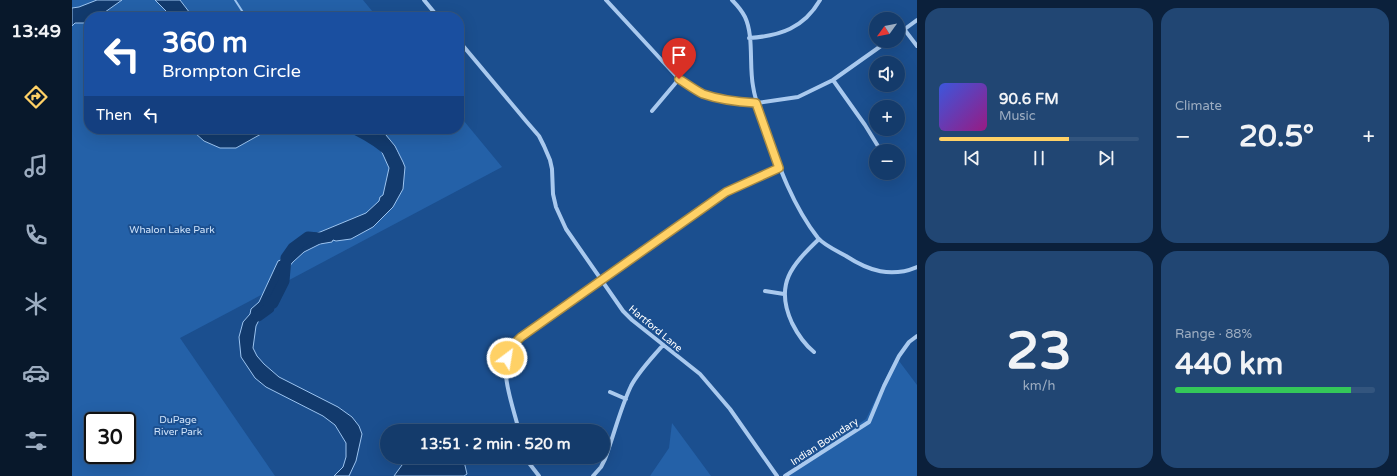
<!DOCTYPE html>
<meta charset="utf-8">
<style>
:root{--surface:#143b6b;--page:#214673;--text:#f1f3f6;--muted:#9dadc1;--line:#33557e;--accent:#ffd166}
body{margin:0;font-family:"Varela Round",sans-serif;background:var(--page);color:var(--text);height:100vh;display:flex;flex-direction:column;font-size:15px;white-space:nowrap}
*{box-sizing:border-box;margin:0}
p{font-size:13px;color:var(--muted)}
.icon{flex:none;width:22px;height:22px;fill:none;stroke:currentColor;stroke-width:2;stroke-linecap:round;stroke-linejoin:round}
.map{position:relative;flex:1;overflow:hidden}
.drawer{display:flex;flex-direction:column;gap:8px;padding:8px;background:#0b203b;width:480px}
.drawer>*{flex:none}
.banner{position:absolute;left:12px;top:12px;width:380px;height:122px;border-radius:16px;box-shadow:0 4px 16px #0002,0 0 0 1px var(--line);background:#1a4fa0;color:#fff;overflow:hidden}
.needle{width:26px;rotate:237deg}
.tools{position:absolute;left:797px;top:12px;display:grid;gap:8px}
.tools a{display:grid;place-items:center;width:36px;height:36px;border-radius:50%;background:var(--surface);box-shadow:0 4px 16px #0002,0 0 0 1px var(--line);font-size:20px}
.speed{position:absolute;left:12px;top:412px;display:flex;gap:8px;font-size:20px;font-weight:700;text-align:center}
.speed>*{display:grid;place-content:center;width:52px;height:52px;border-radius:50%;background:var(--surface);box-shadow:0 4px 16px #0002,0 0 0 1px var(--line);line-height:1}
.speed .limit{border:2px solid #111;border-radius:6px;background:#fff;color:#111}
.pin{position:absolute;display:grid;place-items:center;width:34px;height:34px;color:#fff;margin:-41px -17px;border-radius:50% 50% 50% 0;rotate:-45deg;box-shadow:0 0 4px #0007}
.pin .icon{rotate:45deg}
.me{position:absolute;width:44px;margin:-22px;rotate:31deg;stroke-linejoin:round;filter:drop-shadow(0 0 3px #0008)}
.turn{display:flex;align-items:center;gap:14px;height:84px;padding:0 12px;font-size:18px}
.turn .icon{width:52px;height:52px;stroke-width:2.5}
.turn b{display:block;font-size:28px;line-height:34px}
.then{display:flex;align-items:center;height:38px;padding:0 12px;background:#0003;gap:8px;font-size:15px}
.big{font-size:30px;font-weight:700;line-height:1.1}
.drawer .tile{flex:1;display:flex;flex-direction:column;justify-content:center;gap:6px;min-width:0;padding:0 14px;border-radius:16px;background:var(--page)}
.drawer .dial{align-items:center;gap:0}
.dial b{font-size:52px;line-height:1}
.song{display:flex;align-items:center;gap:12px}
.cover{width:48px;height:48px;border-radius:6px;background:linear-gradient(135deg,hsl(230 70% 55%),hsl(310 70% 35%))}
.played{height:4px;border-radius:2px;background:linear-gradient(90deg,var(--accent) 65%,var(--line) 65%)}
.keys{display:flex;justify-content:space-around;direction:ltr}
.heat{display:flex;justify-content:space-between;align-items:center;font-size:22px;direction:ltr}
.charge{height:6px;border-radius:3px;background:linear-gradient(90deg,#34c759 88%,var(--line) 0)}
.drawer .tiles{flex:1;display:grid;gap:8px;grid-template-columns:repeat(2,1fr)}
.trip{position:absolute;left:308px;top:424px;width:230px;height:40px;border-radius:20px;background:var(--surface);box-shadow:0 4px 16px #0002,0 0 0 1px var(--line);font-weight:700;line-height:40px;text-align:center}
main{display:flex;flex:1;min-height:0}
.menu{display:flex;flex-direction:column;width:72px;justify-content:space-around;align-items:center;background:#08182b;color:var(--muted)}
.menu .icon{width:28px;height:28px}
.menu .current{color:var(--accent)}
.menu b{font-size:18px;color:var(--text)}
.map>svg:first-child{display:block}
.green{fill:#2461a8;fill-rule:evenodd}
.water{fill:#123a6d;stroke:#9cc4f0}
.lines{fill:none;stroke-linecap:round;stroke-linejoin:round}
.stream{stroke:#9cc4f0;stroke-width:2}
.river{stroke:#123a6d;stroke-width:11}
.street{stroke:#a9c9ee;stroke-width:4}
.route-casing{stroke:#a68842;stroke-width:10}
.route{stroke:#ffd166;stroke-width:7}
.labels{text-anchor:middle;stroke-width:4;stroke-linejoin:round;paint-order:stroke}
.park-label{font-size:10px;fill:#cfe3fa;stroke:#1b4f8f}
.street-label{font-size:10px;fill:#fff;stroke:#1b4f8f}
</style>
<main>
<nav class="menu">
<b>13:49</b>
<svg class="icon current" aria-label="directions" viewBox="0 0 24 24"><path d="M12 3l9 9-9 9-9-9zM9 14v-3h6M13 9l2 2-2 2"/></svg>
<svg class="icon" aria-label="music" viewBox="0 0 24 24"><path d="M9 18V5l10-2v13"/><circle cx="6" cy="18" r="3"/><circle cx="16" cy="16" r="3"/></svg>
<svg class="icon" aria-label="phone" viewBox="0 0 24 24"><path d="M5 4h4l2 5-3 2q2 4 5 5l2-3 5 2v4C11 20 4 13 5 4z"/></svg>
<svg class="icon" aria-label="climate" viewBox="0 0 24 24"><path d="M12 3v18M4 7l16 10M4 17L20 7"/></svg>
<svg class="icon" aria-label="car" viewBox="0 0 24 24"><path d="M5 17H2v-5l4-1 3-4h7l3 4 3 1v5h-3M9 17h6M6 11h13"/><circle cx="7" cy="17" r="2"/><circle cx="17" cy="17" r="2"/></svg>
<svg class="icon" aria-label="filters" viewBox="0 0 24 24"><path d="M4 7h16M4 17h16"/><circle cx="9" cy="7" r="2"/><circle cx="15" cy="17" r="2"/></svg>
</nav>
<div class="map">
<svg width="845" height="476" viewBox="0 0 845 476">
<rect width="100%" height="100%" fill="#1b4f8f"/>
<path class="green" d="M0,0H291L305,17H17V129H387V115L430,167L108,338L203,476H0ZM21,421H55V455H21Z
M824,357L845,385V476H713L748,453L746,451L794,419Z
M600,423L639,476H578L597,448Z"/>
<path class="water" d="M25,0H50L26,17H17V23H3L0,26V8L7,7Z
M83,0H108L121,17H97L94,11Z
M121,129H198L164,148H148L132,141L123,133Z
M283,129H309L323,146L331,162L333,167L331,189L321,207L301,227L279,239L264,241L261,240L260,242L248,244L232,252L221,262L216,268L212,281L201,303L197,302V308L189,316L184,326L181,348L185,356L192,364L207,377L266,407L280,417L287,426L290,434L284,461L277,476H262L271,467L274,457V443L263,425L251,416L194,387L183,378L169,357L167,337L171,322L178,314L179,309L187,302L206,261L214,258L221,248L236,237L294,213L307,201L308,197L311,195L317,168L308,148L309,144L303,141L299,137Z
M339,457H391L395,474L392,476H322L330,465Z"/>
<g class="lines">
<path class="stream" d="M163,0L174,17"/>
<path class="river" d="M283,129C297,136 309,143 320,154
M186,316L197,308V302L201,303L212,281L214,258L221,248L236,237L247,238"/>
<path class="street" d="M352,0L366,17
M534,0L607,79L630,93L653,100L668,102L685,103L726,97L761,80L816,41
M660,0C665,5 670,11 673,17C682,36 677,65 681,86C683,101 689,115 694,129C707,167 721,206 746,238C752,245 765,251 774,256C797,271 819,278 845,267
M832,29L845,46
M826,34L845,20
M677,38C708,36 732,28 748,0
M387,41L454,121L467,136L472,146L478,160L480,169L481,194L484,207L494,229L551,311L560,320L628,374L658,409L705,476
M761,80L793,125L809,151
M580,111L607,79
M693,291L712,294
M742,352C732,344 726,335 720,323C702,284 720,265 747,239
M538,392L554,399
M447,431C442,409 427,372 437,351C440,346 445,341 449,337L654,192L707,168
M454,457L457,463L467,476
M521,476L529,467L533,459C542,435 548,409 559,386C567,371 580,358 591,345
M713,476L797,422L812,386L827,356L837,342L845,336"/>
</g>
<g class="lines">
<defs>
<path id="route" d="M435,358C438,349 442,343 449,337L654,192L707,168L684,103C666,102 648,100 631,94C623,90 615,84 607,79"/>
</defs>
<use href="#route" class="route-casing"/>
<use href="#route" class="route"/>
</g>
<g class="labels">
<g class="park-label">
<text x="100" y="233">Whalon Lake Park</text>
<text x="106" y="423">DuPage<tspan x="106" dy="12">River Park</tspan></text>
</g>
<g class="street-label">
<text transform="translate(584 328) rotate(40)" y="4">Hartford Lane</text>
<text transform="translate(752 441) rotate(-33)" y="4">Indian Boundary</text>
</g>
</g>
</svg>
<div class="tools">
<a><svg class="needle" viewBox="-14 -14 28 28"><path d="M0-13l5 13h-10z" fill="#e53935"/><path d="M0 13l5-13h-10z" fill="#9dadc1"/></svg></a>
<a><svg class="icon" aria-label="sound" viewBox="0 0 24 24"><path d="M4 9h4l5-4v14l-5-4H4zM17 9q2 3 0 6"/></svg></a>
<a>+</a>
<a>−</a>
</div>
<div class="speed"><div class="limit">30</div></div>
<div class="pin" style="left:607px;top:79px;background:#d93025"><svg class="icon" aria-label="arrive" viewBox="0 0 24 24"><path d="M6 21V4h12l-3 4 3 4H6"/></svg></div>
<svg class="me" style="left:435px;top:358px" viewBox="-20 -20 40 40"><circle r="17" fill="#ffd166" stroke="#fff" stroke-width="3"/><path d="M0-11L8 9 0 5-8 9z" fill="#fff"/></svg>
<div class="trip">13:51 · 2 min · 520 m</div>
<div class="banner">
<div class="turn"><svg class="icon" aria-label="left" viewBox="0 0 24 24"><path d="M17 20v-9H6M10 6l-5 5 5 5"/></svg><div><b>360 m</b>Brompton Circle</div></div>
<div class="then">Then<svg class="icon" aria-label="left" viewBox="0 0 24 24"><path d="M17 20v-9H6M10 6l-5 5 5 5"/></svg></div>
</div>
</div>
<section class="drawer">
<div class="tiles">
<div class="tile">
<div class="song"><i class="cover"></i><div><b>90.6 FM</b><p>Music</p></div></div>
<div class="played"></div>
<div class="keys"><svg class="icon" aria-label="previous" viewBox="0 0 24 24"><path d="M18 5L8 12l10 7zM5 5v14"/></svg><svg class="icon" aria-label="pause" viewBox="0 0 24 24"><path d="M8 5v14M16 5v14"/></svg><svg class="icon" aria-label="next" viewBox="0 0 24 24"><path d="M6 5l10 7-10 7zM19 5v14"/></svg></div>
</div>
<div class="tile"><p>Climate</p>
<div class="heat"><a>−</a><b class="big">20.5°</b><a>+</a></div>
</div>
<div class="tile dial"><b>23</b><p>km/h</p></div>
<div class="tile"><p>Range · 88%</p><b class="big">440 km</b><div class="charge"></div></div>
</div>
</section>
</main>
